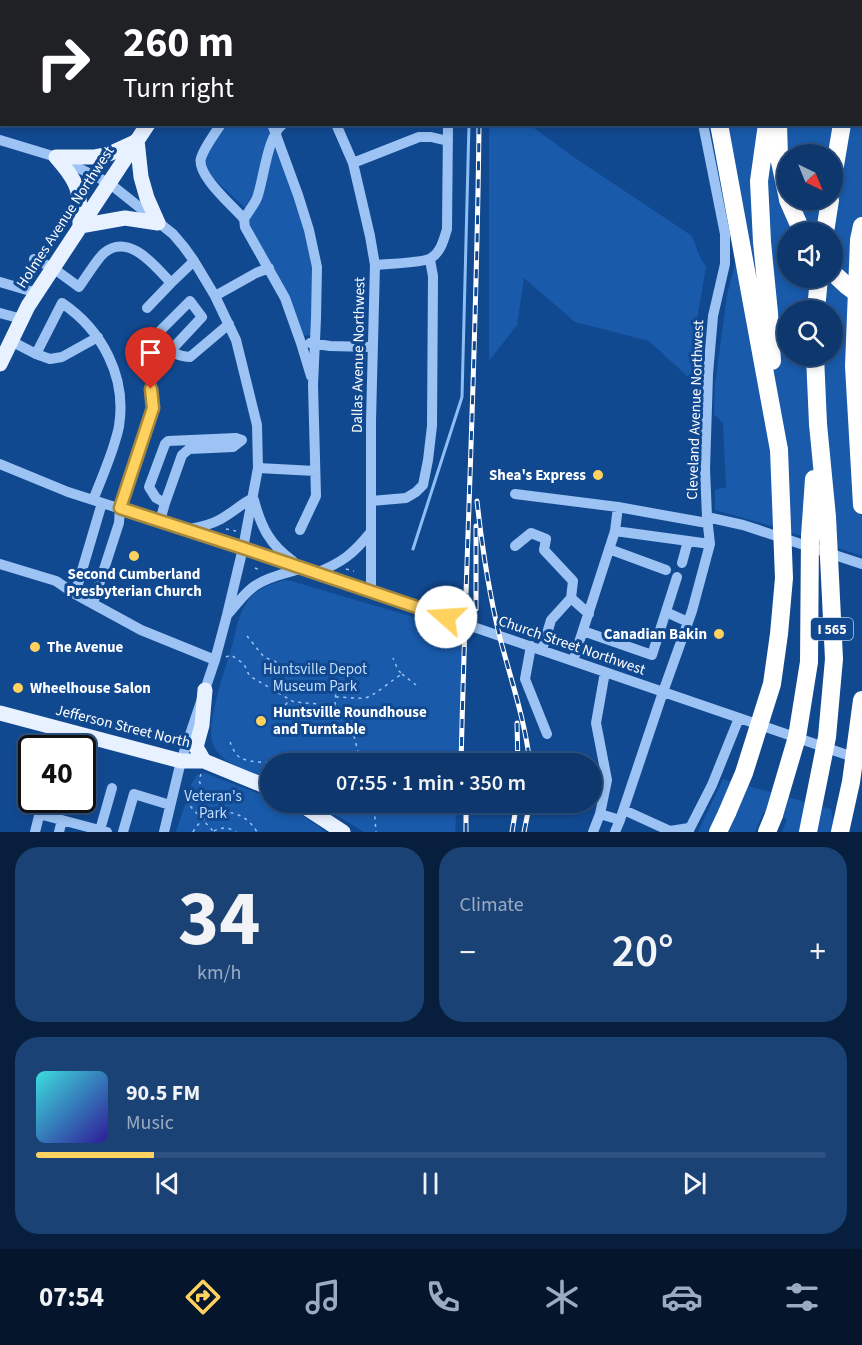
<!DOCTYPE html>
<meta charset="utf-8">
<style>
:root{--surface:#0d376d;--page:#1b4275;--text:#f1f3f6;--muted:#9aacc2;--line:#2d5180;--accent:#ffd15e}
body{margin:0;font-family:"Source Sans 3",sans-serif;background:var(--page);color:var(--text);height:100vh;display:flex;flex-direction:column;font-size:22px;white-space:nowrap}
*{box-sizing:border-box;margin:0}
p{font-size:20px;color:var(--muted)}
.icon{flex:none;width:33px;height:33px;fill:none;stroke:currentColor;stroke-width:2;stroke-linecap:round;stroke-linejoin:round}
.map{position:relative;height:832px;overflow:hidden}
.side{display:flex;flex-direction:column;gap:15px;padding:15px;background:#071e3c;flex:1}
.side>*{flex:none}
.top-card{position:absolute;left:0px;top:0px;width:862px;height:126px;box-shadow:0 3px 9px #0003,0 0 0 2px var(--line);background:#202124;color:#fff;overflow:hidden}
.needle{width:39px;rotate:137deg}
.fabs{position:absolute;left:777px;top:144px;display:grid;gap:12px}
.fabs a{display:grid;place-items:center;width:66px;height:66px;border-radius:50%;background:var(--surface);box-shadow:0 3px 9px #0003,0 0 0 2px var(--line);font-size:30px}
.speed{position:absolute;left:18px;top:735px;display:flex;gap:12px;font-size:30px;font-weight:700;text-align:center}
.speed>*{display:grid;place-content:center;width:78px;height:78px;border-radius:50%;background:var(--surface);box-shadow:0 3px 9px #0003,0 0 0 2px var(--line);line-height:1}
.speed .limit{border:3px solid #111;border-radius:9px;background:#fff;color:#111}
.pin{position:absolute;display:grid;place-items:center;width:51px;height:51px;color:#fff;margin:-62px -26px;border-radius:50% 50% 50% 0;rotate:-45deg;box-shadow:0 0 6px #0007}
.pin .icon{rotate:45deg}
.me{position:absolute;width:66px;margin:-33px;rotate:289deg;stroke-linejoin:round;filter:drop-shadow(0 0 4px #0008)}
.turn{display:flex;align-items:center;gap:21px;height:126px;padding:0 24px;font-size:27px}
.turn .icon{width:78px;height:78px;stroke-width:2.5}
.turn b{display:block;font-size:42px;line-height:51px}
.big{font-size:45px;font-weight:600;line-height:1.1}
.side .widget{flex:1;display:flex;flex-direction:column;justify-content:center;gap:9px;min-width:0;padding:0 21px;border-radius:24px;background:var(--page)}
.side .dial{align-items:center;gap:0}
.dial b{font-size:78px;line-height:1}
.song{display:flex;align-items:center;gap:18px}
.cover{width:72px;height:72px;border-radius:9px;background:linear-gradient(135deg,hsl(180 70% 55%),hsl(250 70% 35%))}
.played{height:6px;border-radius:3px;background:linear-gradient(90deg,var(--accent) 15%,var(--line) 15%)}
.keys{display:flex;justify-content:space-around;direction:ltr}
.heat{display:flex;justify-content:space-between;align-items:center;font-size:33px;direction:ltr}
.side .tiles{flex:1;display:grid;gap:15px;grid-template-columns:1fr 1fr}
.widget:last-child{grid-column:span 2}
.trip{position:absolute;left:260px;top:753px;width:342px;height:60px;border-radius:30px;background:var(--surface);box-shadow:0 3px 9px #0003,0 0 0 2px var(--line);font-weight:600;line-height:60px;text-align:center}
.menu{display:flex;height:96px;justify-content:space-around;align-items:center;background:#05162c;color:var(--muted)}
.menu .icon{width:42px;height:42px}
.menu .active{color:var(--accent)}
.menu b{font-size:27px;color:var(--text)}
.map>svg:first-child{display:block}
.green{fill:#195aab;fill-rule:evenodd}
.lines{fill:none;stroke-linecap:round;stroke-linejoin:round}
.stream{stroke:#8ebef6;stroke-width:3}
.path{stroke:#9cc3f3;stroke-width:1.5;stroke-dasharray:3 4.5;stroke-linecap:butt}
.minor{stroke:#9cc3f3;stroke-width:10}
.major{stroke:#e8f1ff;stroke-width:15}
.highway{stroke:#fff;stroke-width:18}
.rail-casing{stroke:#fff;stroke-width:5}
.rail{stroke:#114991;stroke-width:3;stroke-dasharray:9;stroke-linecap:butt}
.highway-bridge{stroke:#fff;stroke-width:18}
.route-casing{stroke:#a6883d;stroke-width:15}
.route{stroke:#ffd15e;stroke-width:10}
.poi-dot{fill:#ffd15e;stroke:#114991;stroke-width:2}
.labels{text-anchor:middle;stroke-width:6;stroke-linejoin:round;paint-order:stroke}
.shield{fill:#114991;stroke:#b8c8de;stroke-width:1.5}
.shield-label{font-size:14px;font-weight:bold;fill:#fff}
.street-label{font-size:15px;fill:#fff;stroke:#114991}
.poi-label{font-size:15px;font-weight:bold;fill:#fff;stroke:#114991;text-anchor:start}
.park-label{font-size:15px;fill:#c4defd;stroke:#114991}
</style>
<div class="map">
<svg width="862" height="832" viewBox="0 0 862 832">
<rect width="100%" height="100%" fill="#114991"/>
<path class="green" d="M861,63L862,64V556L768,525L715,510V490L726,487L723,423L714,414L715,385L727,295L744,229L726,125L861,124ZM788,154H832V200H788ZM788,232H832V278H788ZM788,310H832V356H788Z
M225,125H269L303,218L314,274L312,335L301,336L252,232L245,208L208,173L204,159Z
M489,125H530L575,158L692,236L699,255L706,267L693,343L699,387L649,341L575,322L524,278L517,325L489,361Z
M285,580L291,581L410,616L464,636L458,763L270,764V779C252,773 220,764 213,744C205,724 226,668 232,646C235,635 237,621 242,611C244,607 247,603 249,599C258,588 271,584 285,580Z
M205,773L262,795L270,799V802C288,802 311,822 326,832H176L192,783L197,775Z
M723,779L831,809L835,832H782L787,819L764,811L755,832H698Z
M317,803H457L455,832H364Z"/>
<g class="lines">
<path class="stream" d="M467,0V2
M413,549L462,397L469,124"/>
<path class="path" d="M250,2L251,0
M226,529L236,531
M255,568L262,571
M346,569L354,571
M247,636L264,657L281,664
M226,657L231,655L244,664L249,675L253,678L294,702L333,705L344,711L349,716L361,764
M402,674L416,685
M336,697C345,697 356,699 365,698C373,697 393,679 402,674L398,670L393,658
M335,705L337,674
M281,711L289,700
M230,742C232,746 234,752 237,755C247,767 293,760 309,764
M201,774L199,780L201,786L199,791L194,793L190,806L214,832
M372,802L374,805L376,832
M214,831C221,827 229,827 236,832
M193,832C208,805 242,806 257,832"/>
<path class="minor" d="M283,0L284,2
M663,2L664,0
M221,124C214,135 205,146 201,158C196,175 233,206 244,219L245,227L285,298L301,343L311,376
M272,124L298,195L309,230L317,267L316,318L313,385L316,496L300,530
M336,124L353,163L370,236L375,265L371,420V592
M0,140L56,157L109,183L173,234L184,247L194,261L215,296L236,340L257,425L258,468L243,548L227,615L215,660L181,761L164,832
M353,163L419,137H431L448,141
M244,219C248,212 254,205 257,198C264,179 267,136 283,124
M34,259L53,268L79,287C85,279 97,259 104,253C129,232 156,267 171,283L194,261
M375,265C386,264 424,263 431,258C441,252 444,239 447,229L448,124
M0,282L37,293
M215,296L256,273L269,268
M147,308L171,283
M0,313L22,319
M11,341L36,354
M310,343L330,346L372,347
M171,352L174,347L202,317L190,301L151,340C163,349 175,356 190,357L229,324
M0,464L68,492L243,548L859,759
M258,468L315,471
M515,494L618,507L615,531L573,661
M93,500C100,483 107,466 113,448C115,441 118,433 119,426C127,377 102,330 62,303L36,354L50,359L62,357L98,337
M254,500C261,527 270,545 293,561
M371,501L406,498L416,492L423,485L428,460L432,426L433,276L430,260
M618,507L707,523
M707,517L743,525L862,564
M160,521L165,503L182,455L189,449L233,447L242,440L236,438L168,441L165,444L149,487L156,498L165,503
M190,529C200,527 210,525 219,520C231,514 241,504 253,498
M615,531L710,544
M515,546L531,533L546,539L544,550L573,581L571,598
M609,549L666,570
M682,563L688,541
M0,564L56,581L75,594L141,630L215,660
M316,573C343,562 353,554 371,532
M75,594L102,503
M93,603L119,523L120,508L153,408L149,352L151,340
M666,612L688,622
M228,614C236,605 243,595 252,588C266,577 285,574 302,568
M583,631L652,655L677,577
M531,646L525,679L547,734
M542,650L551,620L571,598L589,614
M57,748L62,730
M624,810L670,831L689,828
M39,814L107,832
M600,814L607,780L596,723L605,672
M100,830L112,788
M35,832L43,800
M59,832L62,820
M123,832L134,794L170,805
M593,832L600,814L620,820
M615,832L620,820L663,692L692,611L710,544L707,517L705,469L708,374L713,316L725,264V234L703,124
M688,832L712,785L739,718"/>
<path class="major" d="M228,2V0
M137,140L141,177L147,198L158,223
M56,157H94L109,154L135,142
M56,157C80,184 80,191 80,226
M80,226L125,218L158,223
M0,364L28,306L148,124
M0,713L181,761H204L270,788
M204,761L196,747L202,725L205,690
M297,802L343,832"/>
<path class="highway" d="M687,0V2
M797,2L798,0
M861,16L862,10
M719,124L779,450
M767,124L759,181L762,242L769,313L772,361
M778,124L779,157L788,199
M832,183L842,124
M788,200L802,232
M825,232L830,200
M832,272L846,285L862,297
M816,310L819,278
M815,356L818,424
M718,832L727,813
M767,832L774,815"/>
<defs>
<path id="rail" d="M483,2V0
M477,501C482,547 489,593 500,638C511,680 525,720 530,764
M476,609V526
M517,723L518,764
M461,764C466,550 477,338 479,124
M466,832V802
M512,832L517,802
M524,832L530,802"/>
</defs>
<use href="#rail" class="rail-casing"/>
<use href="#rail" class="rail"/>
<path class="highway-bridge" d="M862,226L859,240L854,366L862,505
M727,813L744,773L772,684L779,634L784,578L779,450
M774,815L797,737L809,662L810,536L814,479
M808,832L827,737L834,659L827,517L818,424
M840,832L851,782L862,700"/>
</g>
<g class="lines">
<defs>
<path id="route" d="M151,389L153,408L120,508L243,548L446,617"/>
</defs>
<use href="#route" class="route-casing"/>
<use href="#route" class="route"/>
</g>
<g class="poi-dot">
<circle cx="598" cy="475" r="6"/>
<circle cx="134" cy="556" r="6"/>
<circle cx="719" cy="634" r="6"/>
<circle cx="35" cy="647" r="6"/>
<circle cx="18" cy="688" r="6"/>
<circle cx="261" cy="721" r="6"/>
</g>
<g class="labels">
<rect class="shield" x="811" y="618" width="42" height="22" rx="4.5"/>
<g class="shield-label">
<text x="832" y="634">I 565</text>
</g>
<g class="street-label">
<text transform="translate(65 217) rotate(-57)" y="5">Holmes Avenue Northwest</text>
<text transform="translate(358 355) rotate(-89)" y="5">Dallas Avenue Northwest</text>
<text transform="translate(695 410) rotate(-88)" y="5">Cleveland Avenue Northwest</text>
<text transform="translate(572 645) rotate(19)" y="5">Church Street Northwest</text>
<text transform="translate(123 726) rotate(14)" y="5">Jefferson Street North</text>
</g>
<g class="poi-label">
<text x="586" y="480" text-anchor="end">Shea's Express</text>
<text x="134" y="579" text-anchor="middle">Second Cumberland<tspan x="134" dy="17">Presbyterian Church</tspan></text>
<text x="707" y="639" text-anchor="end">Canadian Bakin</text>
<text x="47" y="652">The Avenue</text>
<text x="30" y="693">Wheelhouse Salon</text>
<text x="273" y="717">Huntsville Roundhouse<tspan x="273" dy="17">and Turntable</tspan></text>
</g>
<g class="park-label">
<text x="315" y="674">Huntsville Depot<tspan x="315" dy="17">Museum Park</tspan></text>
<text x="213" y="801">Veteran's<tspan x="213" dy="17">Park</tspan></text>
</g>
</g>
</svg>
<div class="fabs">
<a><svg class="needle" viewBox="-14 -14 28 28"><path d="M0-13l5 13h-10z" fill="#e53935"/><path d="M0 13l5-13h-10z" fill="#9aacc2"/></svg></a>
<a><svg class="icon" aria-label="sound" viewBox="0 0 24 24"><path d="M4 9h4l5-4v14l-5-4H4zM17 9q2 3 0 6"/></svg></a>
<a><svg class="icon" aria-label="search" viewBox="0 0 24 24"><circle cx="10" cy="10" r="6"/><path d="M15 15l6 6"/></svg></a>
</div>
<div class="speed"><div class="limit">40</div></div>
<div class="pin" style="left:151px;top:389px;background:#d93025"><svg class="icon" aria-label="arrive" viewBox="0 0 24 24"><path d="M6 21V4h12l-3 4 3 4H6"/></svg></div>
<svg class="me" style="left:446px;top:617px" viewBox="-20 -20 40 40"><circle r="19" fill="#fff"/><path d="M0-13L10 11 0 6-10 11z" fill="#ffd15e"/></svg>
<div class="trip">07:55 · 1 min · 350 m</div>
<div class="top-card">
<div class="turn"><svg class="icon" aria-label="right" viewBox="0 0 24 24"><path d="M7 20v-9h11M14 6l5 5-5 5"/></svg><div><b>260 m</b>Turn right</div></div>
</div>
</div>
<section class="side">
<div class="tiles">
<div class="widget dial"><b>34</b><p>km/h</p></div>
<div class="widget"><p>Climate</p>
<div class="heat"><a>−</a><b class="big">20°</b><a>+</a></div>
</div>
<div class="widget">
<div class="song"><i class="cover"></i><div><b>90.5 FM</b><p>Music</p></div></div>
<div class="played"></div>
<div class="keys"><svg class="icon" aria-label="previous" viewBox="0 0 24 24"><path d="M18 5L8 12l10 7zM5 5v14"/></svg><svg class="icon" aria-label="pause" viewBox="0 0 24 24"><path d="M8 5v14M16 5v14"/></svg><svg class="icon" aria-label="next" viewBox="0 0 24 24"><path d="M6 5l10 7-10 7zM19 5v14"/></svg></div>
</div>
</div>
</section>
<nav class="menu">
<b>07:54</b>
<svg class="icon active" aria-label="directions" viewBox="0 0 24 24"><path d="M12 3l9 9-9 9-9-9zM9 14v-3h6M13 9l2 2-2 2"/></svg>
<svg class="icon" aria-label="music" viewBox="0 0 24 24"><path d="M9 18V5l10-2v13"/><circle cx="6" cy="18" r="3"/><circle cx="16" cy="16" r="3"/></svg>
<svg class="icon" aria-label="phone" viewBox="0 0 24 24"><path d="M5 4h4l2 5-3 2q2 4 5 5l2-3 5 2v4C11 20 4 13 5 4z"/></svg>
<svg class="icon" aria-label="climate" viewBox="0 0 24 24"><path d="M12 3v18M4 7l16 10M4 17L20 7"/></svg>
<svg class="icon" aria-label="car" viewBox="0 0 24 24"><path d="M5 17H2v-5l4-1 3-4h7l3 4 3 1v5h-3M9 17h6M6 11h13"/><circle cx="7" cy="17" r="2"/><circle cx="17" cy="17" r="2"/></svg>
<svg class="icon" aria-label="filters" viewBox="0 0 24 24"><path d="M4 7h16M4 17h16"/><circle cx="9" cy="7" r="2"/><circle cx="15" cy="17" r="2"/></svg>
</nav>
